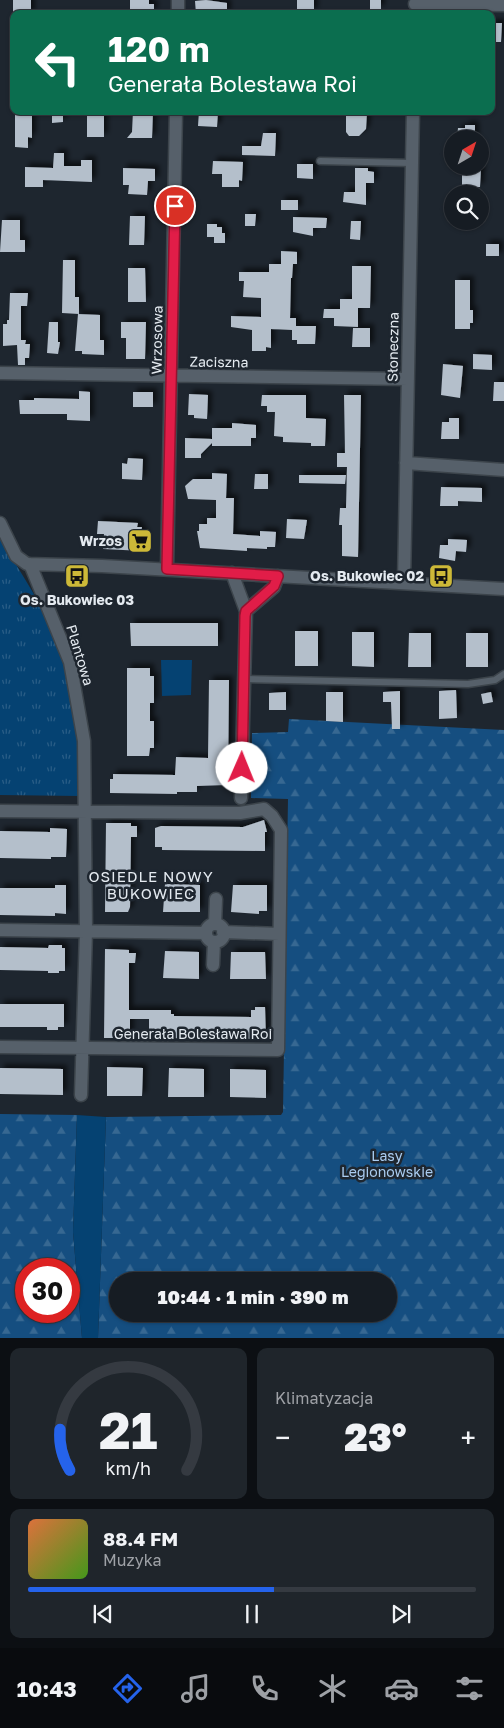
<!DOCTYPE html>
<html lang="pl">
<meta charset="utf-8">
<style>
:root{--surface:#161c23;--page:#1f252b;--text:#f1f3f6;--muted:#9ea1a6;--line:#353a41;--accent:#2563eb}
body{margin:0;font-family:"Golos Text",sans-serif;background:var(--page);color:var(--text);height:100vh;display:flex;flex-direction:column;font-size:19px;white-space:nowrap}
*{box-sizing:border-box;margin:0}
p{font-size:16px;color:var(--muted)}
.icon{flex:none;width:28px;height:28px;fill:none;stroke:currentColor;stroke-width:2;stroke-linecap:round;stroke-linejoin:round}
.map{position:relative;height:1338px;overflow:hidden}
.side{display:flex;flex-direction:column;gap:10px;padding:10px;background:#0c0f13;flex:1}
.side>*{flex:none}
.guide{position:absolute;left:10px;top:10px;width:485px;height:105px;border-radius:10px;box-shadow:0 1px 4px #0004,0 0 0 1px var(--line);background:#0b6e4f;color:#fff;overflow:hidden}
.needle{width:32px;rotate:39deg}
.controls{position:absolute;left:444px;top:130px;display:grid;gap:10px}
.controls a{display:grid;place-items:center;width:45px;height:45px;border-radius:50%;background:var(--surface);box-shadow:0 1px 4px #0004,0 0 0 1px var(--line);font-size:25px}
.speed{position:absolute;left:15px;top:1258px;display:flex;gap:10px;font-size:25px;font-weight:700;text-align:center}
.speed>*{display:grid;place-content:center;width:65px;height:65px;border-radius:50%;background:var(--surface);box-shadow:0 1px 4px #0004,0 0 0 1px var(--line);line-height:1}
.speed .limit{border:8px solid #d22;background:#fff;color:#111}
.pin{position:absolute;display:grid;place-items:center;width:42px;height:42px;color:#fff;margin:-21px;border:2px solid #fff;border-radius:50%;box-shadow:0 1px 5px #0007}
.me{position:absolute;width:55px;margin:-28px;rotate:1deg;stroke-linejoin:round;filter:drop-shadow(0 0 4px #0008)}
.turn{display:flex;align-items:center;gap:18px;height:105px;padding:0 15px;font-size:22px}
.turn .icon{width:65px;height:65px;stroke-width:2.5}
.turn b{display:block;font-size:35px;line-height:42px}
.big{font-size:38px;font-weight:800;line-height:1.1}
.side .card{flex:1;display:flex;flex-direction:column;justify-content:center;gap:8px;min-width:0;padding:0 18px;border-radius:10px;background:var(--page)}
.side .dial{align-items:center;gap:0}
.dial svg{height:130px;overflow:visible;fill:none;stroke:var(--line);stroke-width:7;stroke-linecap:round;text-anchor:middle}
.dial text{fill:var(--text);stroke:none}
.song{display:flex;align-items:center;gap:15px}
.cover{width:60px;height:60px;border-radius:8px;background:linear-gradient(135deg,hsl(20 70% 55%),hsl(100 70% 35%))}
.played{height:5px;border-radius:2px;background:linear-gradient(90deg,var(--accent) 55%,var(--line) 55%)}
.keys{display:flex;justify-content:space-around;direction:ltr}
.heat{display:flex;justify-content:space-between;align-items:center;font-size:28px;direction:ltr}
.side .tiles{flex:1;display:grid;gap:10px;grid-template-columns:1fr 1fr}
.card:last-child{grid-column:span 2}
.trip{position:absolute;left:109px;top:1272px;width:288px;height:50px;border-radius:25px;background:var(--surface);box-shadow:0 1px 4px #0004,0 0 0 1px var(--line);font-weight:800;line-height:50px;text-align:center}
.dock{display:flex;height:80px;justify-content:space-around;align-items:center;background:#090b0e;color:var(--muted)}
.dock .icon{width:35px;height:35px}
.dock .current{color:var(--accent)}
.dock b{font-size:22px;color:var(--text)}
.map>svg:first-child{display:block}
.grass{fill:url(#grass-tufts)}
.forest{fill:url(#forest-firs);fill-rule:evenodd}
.green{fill:#054272}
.building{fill:#b4bfcb;filter:url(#shadow)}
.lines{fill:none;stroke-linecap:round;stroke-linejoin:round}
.lane-casing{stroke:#3c444b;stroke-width:9}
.street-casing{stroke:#3c444b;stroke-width:15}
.lane{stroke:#56606a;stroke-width:6}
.street{stroke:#56606a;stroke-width:12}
.route-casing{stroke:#92132f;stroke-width:12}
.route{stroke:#e11d48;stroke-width:9}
.labels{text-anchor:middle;stroke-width:5;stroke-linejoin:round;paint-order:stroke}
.street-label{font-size:14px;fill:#e4eaf0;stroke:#1e262f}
.poi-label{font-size:14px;font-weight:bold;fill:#e4eaf0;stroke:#1e262f;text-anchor:end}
.park-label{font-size:14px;fill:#abcdf1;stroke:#1e262f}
.neighbourhood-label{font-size:15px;letter-spacing:1px;fill:#e4eaf0;stroke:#1e262f}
</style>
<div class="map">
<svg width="504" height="1338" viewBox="0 0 504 1338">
<defs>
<pattern id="grass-tufts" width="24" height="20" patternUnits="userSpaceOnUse" patternTransform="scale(1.25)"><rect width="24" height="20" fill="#054272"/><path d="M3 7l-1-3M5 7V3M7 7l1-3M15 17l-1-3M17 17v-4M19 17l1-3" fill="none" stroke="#295d86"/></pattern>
<pattern id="forest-firs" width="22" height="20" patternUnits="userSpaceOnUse" patternTransform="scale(1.25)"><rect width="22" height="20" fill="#154e80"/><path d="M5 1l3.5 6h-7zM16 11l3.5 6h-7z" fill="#376892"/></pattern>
<filter id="shadow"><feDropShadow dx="4" dy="-4" stdDeviation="2.5" flood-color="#0009"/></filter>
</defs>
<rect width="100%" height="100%" fill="#1e262f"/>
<path class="grass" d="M0,536C13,562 30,585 43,611C72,669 78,734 81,796L0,795Z"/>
<path class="forest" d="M289,719L504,730V1338H98L106,1117L281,1115L283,1112L288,799L251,798L252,733L288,732ZM118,1281H388V1314H118Z
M0,1114L77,1115L73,1232L82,1338H0ZM26,1269H69V1311H26Z"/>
<path class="green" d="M161,660H192L191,695L162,696Z
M77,1115L106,1117L98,1338H82L73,1232Z"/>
<path class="building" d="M13,0H31V14H13Z
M130,0H149V4H154V12L130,14Z
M206,0L227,3V14H196L195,1Z
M297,0H314V12H297Z
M370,0H381V9H370Z
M491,23H502L501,42H491Z
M15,111H32V138L28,137V148L15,147Z
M87,111H104V137H87Z
M133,111H153L152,138H127L132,132Z
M199,111H218L217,127L198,126Z
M346,111L367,112L366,129L359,136H349L346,132Z
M52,113H63V122L52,123Z
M465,125H475V139H457L458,128H465Z
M263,133H276L275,156L242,155V146H261Z
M54,153H64V166H81V160H92V182L43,180V187H25V167L53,168Z
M213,161L243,162L242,181L239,180V187H222V174H212Z
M297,164H313V179L297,178Z
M123,168L155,169V181H148L147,195L128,194L129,185H123Z
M355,168H368V171L374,172V183H366V205L343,202L344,192H355Z
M462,168H481L480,187H462Z
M281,200H298V210H281Z
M245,214H256L255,226H245Z
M130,216H145L144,245H129Z
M293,217L327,218L326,228H313V236L293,232Z
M2,220H20V240H25V252H0Z
M351,221H361L360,240L350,239Z
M207,224H217V227H222V233H225V243H214V237H207Z
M486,244H499V256H486Z
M281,251L297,252V264H293L292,278H291L290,318H296V326H316L315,344H297V340H292V330L271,329V348L266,347V351H252V330L231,327V316L261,317V298L243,297L244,281H239V272H269V264H281Z
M63,260H75V297H79V314L62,313Z
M352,266H371L370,308H358V327L334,326V318H323L324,309H340V299H352Z
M128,268H145L146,302H128Z
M455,280H470V310H473V323H470V329H455Z
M10,293H28L27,306H21V340H26L25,344H30L29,358H25V365H18L17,345L3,346V324H7V320H9Z
M78,314L100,315V340H104V355L82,354V351H75Z
M49,322H58V342H60L58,354L47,353Z
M121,322H146L145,359H126V338H121Z
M353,328H370V347H352Z
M473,354L492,355V370L473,369Z
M443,364L463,366L460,398L441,395Z
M494,382H504V401H493Z
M79,391L90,392V421L67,420V414H20L19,400H34V398L79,399Z
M133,392H153V407H133Z
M189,394L208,395L207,419L194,418V415H188Z
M262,395H306V418L326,419L325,446H311V443L283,442V437L274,436L275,412H267V406H261Z
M344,395H361L358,557L342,556V525H339L340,508H346L347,467H337V453H345Z
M449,418H459V439H441L442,422H449Z
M232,423L256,425V438H251V446H212V443L201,454V458H185V438L212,439V428H232Z
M128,458L143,459L142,480L122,479V463L127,464Z
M212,473L227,474L226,498H234L233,534L260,536V531L276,532L275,547H267V549L247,548V551L200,548L197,531H199V524H207V518H216V500L188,499L185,486L193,479H212Z
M255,474H268V489H254Z
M299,475H346L345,484L299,483Z
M441,487L482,488V502L458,501V506H440Z
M287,519L307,520L304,539L286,538Z
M98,521L138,523L137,527H142L141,532H144L145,537L143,551L103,549L104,534H97Z
M448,539L467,540L466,552L456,551L455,561L439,558L440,545H448Z
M130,623H218V646H131Z
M295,631H318V666H295Z
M352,632H374V667L352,666Z
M409,633H431V667H408Z
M466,633H488V667H466Z
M127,668H150V676H154V703H150V721H154V748H150L149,756H127Z
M209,680H229L228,785L197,786V792H177V794L110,793V779H113V774L175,775L176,757L208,758Z
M456,690L457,718L439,719V691Z
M400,691V729H392L391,702H383V692Z
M286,692V710H269V693Z
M326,692H343V722L326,721Z
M491,692L493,702L483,704L481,694Z
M264,820L267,832H265V851L162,850V847H155V828L161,826L243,827Z
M106,823H131V826H137V837H131L130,907L128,912H105Z
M50,828L67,829L66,857H51V859L0,858V831L50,832Z
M165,884L200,885V912H163Z
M55,885H66V914L55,913V916L0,915V888H55Z
M233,885H267V911H259V914L231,912Z
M49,945H62V948H65V971H59V973H48V971L0,970V947L48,948Z
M105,949L129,950V953H136L135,963H129V1010H171V1014H174V1016L251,1017V1010H255V1007H265L266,1039L149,1038V1019H130V1035L127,1034V1038H104Z
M165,951L199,952V979L163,978Z
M231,952H265L266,979H230Z
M0,1004H64V1027H58V1030H47V1027H0Z
M107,1067L143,1068L142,1096H107Z
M0,1068L63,1069V1095L0,1094Z
M169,1068L204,1069V1097H168Z
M230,1069L266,1070V1098L230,1097Z"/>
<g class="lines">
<defs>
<path id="lane" d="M320,161L412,163
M243,679L468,684L495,680L504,674"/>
<path id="street" d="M415,4L504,5
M178,14V0
M0,373L408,379
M406,463L504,470
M0,523L16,556L27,564L102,566L504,589
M30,564L70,662L84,741L86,931L81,1095
M167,569L176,111
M232,573L246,611L241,798
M404,583L413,111
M246,611L274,587L278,576
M0,811L240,813L264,809L272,816L281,830L278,1050L0,1047
M215,924L216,899
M206 933a9 9 0 1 1 18 0a9 9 0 1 1-18 0Z
M0,930L205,933
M223,932L279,934
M213,965L214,942"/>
</defs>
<use href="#lane" class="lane-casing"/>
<use href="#street" class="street-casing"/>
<use href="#lane" class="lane"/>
<use href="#street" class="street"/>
</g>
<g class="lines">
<defs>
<path id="route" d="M175,206L167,569L278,576L274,586L246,611L245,616L242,768"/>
</defs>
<use href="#route" class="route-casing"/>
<use href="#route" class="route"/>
</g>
<defs>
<symbol id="supermarket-square" viewBox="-11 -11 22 22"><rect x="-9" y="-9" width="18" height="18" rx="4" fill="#cdb938" stroke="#1e262f"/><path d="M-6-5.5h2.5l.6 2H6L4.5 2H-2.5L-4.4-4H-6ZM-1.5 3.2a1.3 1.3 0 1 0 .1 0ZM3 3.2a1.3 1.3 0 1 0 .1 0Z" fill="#111"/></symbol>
<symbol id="bus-square" viewBox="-11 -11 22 22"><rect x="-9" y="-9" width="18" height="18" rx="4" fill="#cdb938" stroke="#1e262f"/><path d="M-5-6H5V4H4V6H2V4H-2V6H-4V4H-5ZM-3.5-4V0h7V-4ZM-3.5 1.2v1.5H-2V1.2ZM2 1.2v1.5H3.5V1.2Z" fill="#111"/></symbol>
</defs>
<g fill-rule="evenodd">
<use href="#supermarket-square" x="126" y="527" width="28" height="28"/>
<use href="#bus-square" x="63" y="562" width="28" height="28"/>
<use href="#bus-square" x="427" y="562" width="28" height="28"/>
</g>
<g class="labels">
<g class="street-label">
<text transform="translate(157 340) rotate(-89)" y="5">Wrzosowa</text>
<text transform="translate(393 347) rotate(-89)" y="5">Słoneczna</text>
<text transform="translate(219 362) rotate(1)" y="5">Zaciszna</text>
<text transform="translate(80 655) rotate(73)" y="5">Plantowa</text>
<text x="193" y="1039">Generała Bolesława Roi</text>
</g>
<g class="poi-label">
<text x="122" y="546">Wrzos</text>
<text x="424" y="581">Os. Bukowiec 02</text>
<text x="77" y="605" text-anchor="middle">Os. Bukowiec 03</text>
</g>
<g class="park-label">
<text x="387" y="1161">Lasy<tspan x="387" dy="16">Legionowskie</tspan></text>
</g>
<g class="neighbourhood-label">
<text x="151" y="882">OSIEDLE NOWY<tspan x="151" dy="17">BUKOWIEC</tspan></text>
</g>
</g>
</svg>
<div class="controls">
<a><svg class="needle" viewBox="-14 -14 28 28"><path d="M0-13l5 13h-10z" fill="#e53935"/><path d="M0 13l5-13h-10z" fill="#9ea1a6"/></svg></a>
<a><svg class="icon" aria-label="search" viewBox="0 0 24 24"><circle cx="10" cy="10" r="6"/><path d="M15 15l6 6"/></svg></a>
</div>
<div class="speed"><div class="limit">30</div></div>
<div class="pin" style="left:175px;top:206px;background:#d93025"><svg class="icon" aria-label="arrive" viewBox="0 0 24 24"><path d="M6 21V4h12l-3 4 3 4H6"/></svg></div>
<svg class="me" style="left:242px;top:768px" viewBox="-20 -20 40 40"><circle r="19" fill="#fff"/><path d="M0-13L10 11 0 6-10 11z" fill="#e11d48"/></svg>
<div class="trip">10:44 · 1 min · 390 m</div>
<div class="guide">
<div class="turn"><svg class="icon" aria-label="left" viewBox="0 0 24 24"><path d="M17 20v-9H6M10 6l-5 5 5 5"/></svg><div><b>120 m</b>Generała Bolesława Roi</div></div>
</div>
</div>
<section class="side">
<div class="tiles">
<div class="card dial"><svg viewBox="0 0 100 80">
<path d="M14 69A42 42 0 1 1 86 69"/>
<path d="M14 69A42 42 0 0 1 8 44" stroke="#2563eb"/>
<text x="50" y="56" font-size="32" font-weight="700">21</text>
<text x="50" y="72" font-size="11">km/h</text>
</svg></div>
<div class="card"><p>Klimatyzacja</p>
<div class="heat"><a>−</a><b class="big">23°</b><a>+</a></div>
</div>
<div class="card">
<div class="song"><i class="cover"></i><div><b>88.4 FM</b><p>Muzyka</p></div></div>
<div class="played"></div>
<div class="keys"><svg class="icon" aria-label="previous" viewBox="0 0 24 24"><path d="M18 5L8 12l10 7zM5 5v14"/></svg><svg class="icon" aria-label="pause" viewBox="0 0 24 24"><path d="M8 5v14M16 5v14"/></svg><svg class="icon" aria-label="next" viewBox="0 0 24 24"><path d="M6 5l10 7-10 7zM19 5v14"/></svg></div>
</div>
</div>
</section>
<nav class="dock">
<b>10:43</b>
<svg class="icon current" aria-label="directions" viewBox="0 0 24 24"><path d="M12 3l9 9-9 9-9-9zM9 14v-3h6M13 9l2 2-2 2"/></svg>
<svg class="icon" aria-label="music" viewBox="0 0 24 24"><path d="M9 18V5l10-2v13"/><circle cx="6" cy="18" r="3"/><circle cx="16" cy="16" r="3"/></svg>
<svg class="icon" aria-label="phone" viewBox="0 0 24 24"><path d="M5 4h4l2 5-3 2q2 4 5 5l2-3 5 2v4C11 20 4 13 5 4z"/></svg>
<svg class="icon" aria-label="climate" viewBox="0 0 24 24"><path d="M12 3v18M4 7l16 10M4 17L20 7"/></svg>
<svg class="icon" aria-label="car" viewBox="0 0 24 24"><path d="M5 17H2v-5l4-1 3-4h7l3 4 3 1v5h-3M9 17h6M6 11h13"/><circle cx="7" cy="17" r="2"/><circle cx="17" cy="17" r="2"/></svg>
<svg class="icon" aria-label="filters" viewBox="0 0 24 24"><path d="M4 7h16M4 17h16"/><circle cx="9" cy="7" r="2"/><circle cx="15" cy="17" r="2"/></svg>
</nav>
